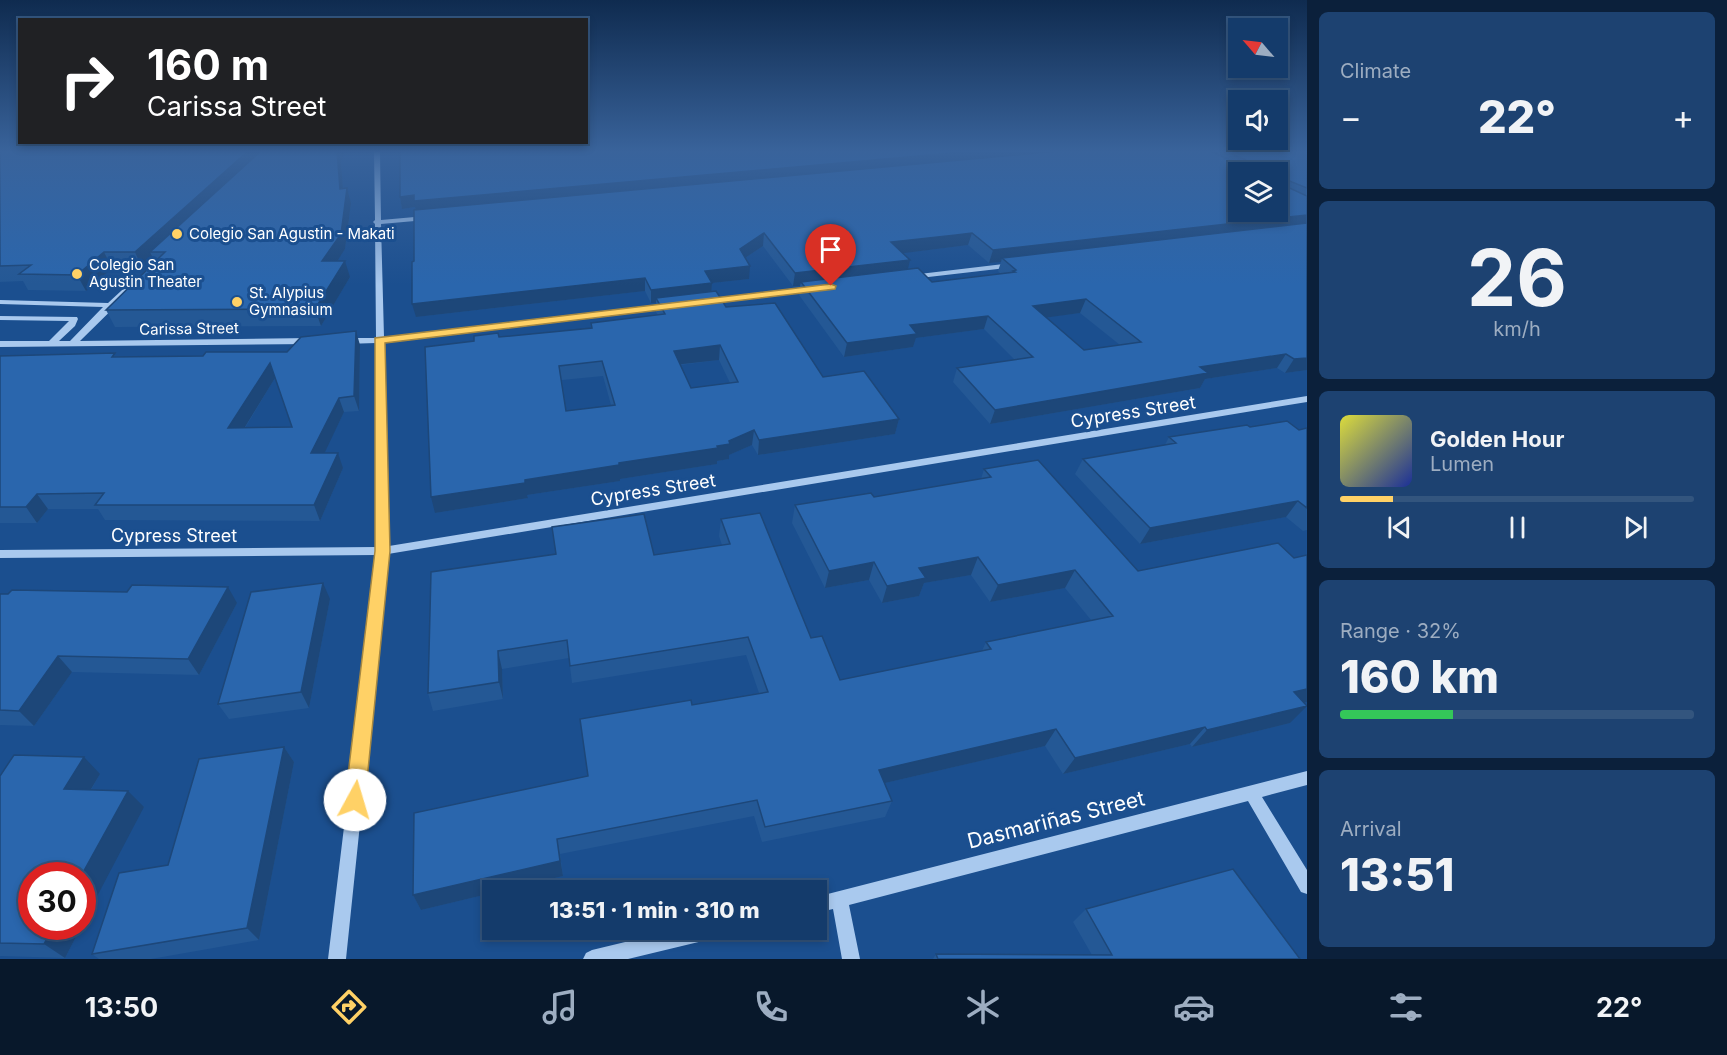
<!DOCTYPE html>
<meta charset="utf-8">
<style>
:root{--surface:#143b6b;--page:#1d4271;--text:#f1f3f6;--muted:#9dadc1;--line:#33557e;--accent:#ffd166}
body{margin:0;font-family:Inter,sans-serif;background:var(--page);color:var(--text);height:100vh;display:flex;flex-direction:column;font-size:22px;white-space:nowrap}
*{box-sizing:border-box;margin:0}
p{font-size:20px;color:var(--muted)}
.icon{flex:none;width:33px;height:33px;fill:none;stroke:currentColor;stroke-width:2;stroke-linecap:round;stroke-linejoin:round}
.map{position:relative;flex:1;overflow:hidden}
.sheet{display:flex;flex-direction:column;gap:12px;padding:12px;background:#0b203b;width:420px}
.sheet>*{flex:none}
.banner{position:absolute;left:18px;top:18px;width:570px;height:126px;border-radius:0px;box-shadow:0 3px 9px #0003,0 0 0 2px var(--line);background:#202124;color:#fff;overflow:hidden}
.needle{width:39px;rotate:298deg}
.tools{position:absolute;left:1228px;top:18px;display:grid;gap:12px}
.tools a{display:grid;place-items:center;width:60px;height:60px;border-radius:0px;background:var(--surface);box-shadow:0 3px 9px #0003,0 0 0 2px var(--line);font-size:30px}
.speed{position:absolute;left:18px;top:862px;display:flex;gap:12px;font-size:30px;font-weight:700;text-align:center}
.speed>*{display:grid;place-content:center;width:78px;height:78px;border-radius:50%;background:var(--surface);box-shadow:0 3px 9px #0003,0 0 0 2px var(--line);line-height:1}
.speed .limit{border:9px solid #d22;background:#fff;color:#111}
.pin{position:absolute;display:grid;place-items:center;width:51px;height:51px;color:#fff;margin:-62px -26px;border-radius:50% 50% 50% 0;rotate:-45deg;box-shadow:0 0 6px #0007}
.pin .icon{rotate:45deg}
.me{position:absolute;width:66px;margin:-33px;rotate:6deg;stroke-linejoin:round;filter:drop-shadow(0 0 4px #0008)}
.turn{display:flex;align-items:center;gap:21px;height:126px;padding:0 30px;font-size:27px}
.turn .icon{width:78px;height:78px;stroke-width:2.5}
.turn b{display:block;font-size:42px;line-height:51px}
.big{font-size:45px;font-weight:800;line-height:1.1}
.sheet .tile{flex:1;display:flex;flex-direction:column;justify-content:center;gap:9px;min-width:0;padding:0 21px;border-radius:9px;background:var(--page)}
.sheet .dial{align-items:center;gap:0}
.dial b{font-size:78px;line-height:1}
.song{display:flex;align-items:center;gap:18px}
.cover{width:72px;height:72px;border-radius:9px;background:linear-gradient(135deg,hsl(60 70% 55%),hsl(230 70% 35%))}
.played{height:6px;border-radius:3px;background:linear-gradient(90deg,var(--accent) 15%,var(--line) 15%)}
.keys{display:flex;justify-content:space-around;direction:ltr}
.heat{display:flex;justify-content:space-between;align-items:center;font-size:33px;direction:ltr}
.charge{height:9px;border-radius:4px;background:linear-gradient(90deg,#34c759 32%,var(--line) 0)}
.trip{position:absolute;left:482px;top:880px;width:345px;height:60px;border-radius:0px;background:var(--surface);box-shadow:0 3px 9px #0003,0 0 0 2px var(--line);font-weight:800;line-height:60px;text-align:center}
.dock{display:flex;height:96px;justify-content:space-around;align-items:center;background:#08182b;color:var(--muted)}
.dock .icon{width:42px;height:42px}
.dock .active{color:var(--accent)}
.dock b{font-size:27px;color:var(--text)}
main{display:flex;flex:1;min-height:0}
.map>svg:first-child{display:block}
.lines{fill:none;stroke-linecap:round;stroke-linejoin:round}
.minor{fill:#a9c9ee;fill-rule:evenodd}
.wall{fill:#245895;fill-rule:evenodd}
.shaded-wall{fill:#1d4779}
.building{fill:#2a66ad;stroke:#1d4779;stroke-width:1.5;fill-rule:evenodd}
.route{fill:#ffd166;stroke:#a68842;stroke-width:1.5}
.poi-dot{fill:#ffd166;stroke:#1b4f8f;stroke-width:2}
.labels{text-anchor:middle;stroke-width:6;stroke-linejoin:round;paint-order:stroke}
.far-poi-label{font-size:15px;fill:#fff;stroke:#1b4f8f;text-anchor:start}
.far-street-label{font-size:15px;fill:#fff;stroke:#1b4f8f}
.street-label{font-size:18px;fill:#fff;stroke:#1b4f8f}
.near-street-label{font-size:21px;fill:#fff;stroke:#1b4f8f}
</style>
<main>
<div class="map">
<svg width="1307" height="959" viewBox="0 0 1307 959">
<rect width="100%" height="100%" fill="#1b4f8f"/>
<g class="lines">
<path class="minor" d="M374,151H380L381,220L426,216L429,218L426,220L381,224L384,337L669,304L673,306L669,308L384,342L389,546L1307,396V402L388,554L346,959H328L377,555L0,558V550L377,547L376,343L345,344L341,341L345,338H376L375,224L373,222L375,220Z
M1012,263H1015V267L911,279L907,277L911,275Z
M134,279L141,281L80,341L311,338L315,341L311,344L0,347V341H49L69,321L0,320V316L77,317L78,319L75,326L59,341H70L103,307L0,304V300L108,303Z
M812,287H815V291L709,303L705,301L709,299Z
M1307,771V785L1262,797L1307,870V894L1301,892L1248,801L849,905L860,959H842L833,909L816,913V897Z
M675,930H720L717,936L711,939L628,959H583L586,953L592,950Z"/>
</g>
<path class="wall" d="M0,151L341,163L343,189L347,188L351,203L345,249L337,261L350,277L321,326L115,327L106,310L155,262L153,258L142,268H112L86,291L28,290L23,281L0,282Z
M400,151H1307V370L1285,373L1277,368L1205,379L1200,388L990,424L953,382L957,368L1015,360L984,329L916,338L913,347L844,357L799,295L800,286H793L763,246L745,258L749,279L712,283L711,292L726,307L823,377L899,419L895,434L758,455L752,445L729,455V459L717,461V464L620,479V481L527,495L528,498L435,513L474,341L499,337L591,328V323L658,315L656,312V303H651L645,291L416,317L414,261L415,210V207L402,209L400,197ZM968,245L989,263L1001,262L998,271L1001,274L932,282L908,269L903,253ZM1080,313L1120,345L1084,350L1046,317ZM719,360L730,383L691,388L680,365ZM603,376L611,405L566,411L562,380Z
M360,345L359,411L344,412L324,453L343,468L320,521L105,520L98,509H48L37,523H0V356H203L287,352ZM275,378L292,427L245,428Z
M1250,427L1299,430L1307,428V530L1303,531L1286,517L1140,544L1075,474L1083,459L1165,445L1169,437Z
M984,469L1138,571L1294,558L1307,555V702L1304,703L1290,723L1192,747L1190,744L1063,774L1045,746L885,783L892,801L885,817L762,842L754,816L560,854L563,876L501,891H492V893L421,910L413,895L587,776L692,705L759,693L746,655L572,683L569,658L502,669L503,699L433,711L428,693L654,555L722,545L719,536L721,519L811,638L840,680L982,651L986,642L1091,620L1065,588L990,602L971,575L924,583L919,596L882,603L869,580L825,588L792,523L795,505L874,497L981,479Z
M0,594L237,603L199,675L72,672L34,726L0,725Z
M330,599L309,708L229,719L218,704Z
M284,747L294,762L259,940L151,959H99L92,954L168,865Z
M100,774L91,790L144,807L32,927H81L65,958L0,956V776Z
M1086,909L1300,959H933L936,954L1092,955L1073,922Z"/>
<path class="shaded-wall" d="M248,151H267L150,252L153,258L142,268L135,252Z
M337,151H344L341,163L344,203L340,189Z
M974,151H1089L416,213L415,207L402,209L400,197Z
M347,188L351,203L345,249L327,277L322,261Z
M1307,215V226L1002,258L1001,262L989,263L993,250Z
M764,233L763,246L739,262L740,249Z
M972,233L968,245L889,255L891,242Z
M104,252L112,268L86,291L77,275Z
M910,260L907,273L801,282L800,286H793L795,273Z
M345,261L350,277L321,326L315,309Z
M750,266L749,279L712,283L711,296L656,298V303H651V290L705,271Z
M645,278V291L416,317L412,304Z
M1086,299L1080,313L1028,320L1033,306Z
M988,316L984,329L916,338L913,347L844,357L847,343L910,325Z
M356,331L360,345L359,411L354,396Z
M720,345L719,360L674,365V351Z
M1286,354L1277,368L1205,379L1200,388L990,424L995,410L1200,367Z
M1307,358V370L1285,373L1294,359Z
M270,363L275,378L235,443L228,428Z
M339,398L344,412L317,469L311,453Z
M899,419L895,434L758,455L759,440Z
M754,430L752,445L729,455V459L717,461V464L620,479V481L527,495L528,498L435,513L431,497L525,480L717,446Z
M338,453L343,468L320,521L314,505Z
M37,494L48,509L37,523L26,507Z
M1298,501L1286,517L1140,544L1150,528Z
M978,557L971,575L924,583L919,596L882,603L887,586L919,568Z
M874,562L869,580L825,588L829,571Z
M1075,570L1065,588L990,602L998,585Z
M323,583L330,599L309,708L301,692Z
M228,587L237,603L199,675L188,659Z
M498,651L502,669L503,699L499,682Z
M58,656L72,672L34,726L19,711Z
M1307,689V702L1277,709L1294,692Z
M1307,706L1290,723L1192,747L1207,730Z
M1205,727L1190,744L1063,774L1075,758Z
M1056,729L1045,746L872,786L879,770Z
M284,747L294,762L259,940L247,928Z
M84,757L100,774L81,806L64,789Z
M128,791L144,807L82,925V876H81Z
M557,839L563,876L501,891H492V893L421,910L413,895Z
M54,927H81L65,958L44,944Z"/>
<path class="building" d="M0,151H248L135,252H104L77,275L19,274L31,265L0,266Z
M261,151H337L340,189L347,188L341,234L322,261H345L315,309L106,310L165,252H150Z
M400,151H974L414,201V195L400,197Z
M1059,151H1210L1246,167V160L1225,151H1307V188L1282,178L1283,185L1307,196V215L993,250L972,233L956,235L891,242L910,260L795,273L764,233L740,249L750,266L705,271L712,283L651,290L645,278L412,304V262L414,261V210ZM1239,172H1278V212H1239Z
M1307,223V358L1294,359L1286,354L1200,367L1208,373L995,410L957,368L1033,357L988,316L910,325L917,334L847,343L801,282L918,268L932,282L1015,272L1013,271L1016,270L1002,258ZM1086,299L1141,342L1084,350L1033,306Z
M716,291L726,307L775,303L823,377L864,371L899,419L759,440L754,430L729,441L730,444L717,446L718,448L619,463V465L525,480V483L431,497L425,347L474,341V336L498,333L499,337L592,328L591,323L665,314L656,298ZM720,345L738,382L691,388L674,351ZM602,361L615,405L566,411L559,366Z
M356,331L354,396L339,398L311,453H338L314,505H95L104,493L37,494L26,507H0V356L115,353L112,357L203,356L206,352H287L301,337ZM270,363L292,427L228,428Z
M1287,421L1299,430L1307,428V508L1298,501L1150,528L1083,459L1176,443L1169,437L1247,425L1250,427Z
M1038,460L1138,571L1278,543L1294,558L1307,555V689L1294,692L1307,706L1207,730L1205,727L1075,758L1056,729L879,770L892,801L765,827L757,800L557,839L560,861L413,895L414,813L588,776L580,719L691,700L692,705L768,692L748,637L570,666L567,640L498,651L499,682L428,693L431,572L556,554L552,527L644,514L654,555L730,544L721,519L760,513L811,638L822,636L840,680L991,649L986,642L1113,616L1075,570L998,585L978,557L919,568L926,578L887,586L874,562L829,571L795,505L871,493L874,497L991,477L984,469Z
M323,583L301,692L218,704L251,592Z
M132,585L228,587L188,659L58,656L19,711L0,710V594H8L12,590L127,592Z
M284,747L247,928L92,954L119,873L168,865L199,759Z
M14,755L84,757L64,789L128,791L81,876H32V927H54L44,944L0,943V776Z
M1233,869L1300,959H938L936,954L1112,955L1086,909Z"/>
<linearGradient id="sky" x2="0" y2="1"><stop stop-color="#0f2b4f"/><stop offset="0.53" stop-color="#39639b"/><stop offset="1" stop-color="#39639b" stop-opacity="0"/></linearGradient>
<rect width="1307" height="285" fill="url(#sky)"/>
<path class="route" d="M831,284L836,286L835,289L385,343L390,551L365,800L362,807L355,810L348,807L345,800L375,551V338Z"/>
<g class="poi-dot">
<circle cx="177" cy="234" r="6"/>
<circle cx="77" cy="274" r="6"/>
<circle cx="237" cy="302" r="6"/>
</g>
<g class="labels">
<g class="far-poi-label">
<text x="189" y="239">Colegio San Agustin - Makati</text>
<text x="89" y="270">Colegio San<tspan x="89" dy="17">Agustin Theater</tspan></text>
<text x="249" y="298">St. Alypius<tspan x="249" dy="17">Gymnasium</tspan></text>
</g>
<g class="far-street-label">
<text transform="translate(189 329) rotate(-1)" y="5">Carissa Street</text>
</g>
<g class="street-label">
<text transform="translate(1133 412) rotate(-9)" y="6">Cypress Street</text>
<text transform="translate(653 490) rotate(-9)" y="6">Cypress Street</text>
<text x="174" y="542">Cypress Street</text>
</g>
<g class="near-street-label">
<text transform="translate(1056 820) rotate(-14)" y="7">Dasmariñas Street</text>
</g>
</g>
</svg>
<div class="tools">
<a><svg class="needle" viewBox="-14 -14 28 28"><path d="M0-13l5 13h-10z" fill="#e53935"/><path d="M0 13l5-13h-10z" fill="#9dadc1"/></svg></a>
<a><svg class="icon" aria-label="sound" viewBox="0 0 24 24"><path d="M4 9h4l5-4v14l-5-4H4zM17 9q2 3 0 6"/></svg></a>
<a><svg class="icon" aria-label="layers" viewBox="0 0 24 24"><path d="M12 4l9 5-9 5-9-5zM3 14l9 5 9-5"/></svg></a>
</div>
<div class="speed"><div class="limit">30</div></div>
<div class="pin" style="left:831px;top:286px;background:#d93025"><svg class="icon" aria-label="arrive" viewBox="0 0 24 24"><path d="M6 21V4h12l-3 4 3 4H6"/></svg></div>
<svg class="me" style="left:355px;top:800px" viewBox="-20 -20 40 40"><circle r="19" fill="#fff"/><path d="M0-13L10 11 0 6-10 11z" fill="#ffd166"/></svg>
<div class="trip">13:51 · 1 min · 310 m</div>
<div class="banner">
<div class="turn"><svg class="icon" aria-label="right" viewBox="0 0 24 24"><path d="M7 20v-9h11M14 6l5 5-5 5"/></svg><div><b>160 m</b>Carissa Street</div></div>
</div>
</div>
<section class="sheet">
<div class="tile"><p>Climate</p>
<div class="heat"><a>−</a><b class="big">22°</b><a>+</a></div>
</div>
<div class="tile dial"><b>26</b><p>km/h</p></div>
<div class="tile">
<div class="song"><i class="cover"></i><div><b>Golden Hour</b><p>Lumen</p></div></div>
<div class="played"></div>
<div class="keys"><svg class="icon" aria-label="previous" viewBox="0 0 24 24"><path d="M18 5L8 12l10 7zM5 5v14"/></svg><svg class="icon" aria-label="pause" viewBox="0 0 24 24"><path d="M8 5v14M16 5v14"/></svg><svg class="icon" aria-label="next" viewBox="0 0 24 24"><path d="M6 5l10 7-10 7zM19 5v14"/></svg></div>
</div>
<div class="tile"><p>Range · 32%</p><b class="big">160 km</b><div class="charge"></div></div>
<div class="tile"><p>Arrival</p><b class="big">13:51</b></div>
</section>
</main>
<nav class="dock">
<b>13:50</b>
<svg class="icon active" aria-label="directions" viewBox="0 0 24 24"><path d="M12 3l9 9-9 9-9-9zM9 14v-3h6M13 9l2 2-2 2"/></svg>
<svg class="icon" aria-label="music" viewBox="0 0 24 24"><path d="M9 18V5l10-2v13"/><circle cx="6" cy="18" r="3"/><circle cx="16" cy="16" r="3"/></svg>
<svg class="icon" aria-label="phone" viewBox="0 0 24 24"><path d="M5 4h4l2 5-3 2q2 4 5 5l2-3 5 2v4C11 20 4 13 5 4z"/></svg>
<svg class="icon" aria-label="climate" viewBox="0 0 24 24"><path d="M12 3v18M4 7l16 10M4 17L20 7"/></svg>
<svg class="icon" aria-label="car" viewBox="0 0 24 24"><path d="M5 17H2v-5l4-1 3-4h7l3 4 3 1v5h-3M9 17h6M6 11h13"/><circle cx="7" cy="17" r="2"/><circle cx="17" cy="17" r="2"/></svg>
<svg class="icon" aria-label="filters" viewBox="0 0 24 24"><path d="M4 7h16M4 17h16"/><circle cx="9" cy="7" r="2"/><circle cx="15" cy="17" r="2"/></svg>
<b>22°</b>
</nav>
